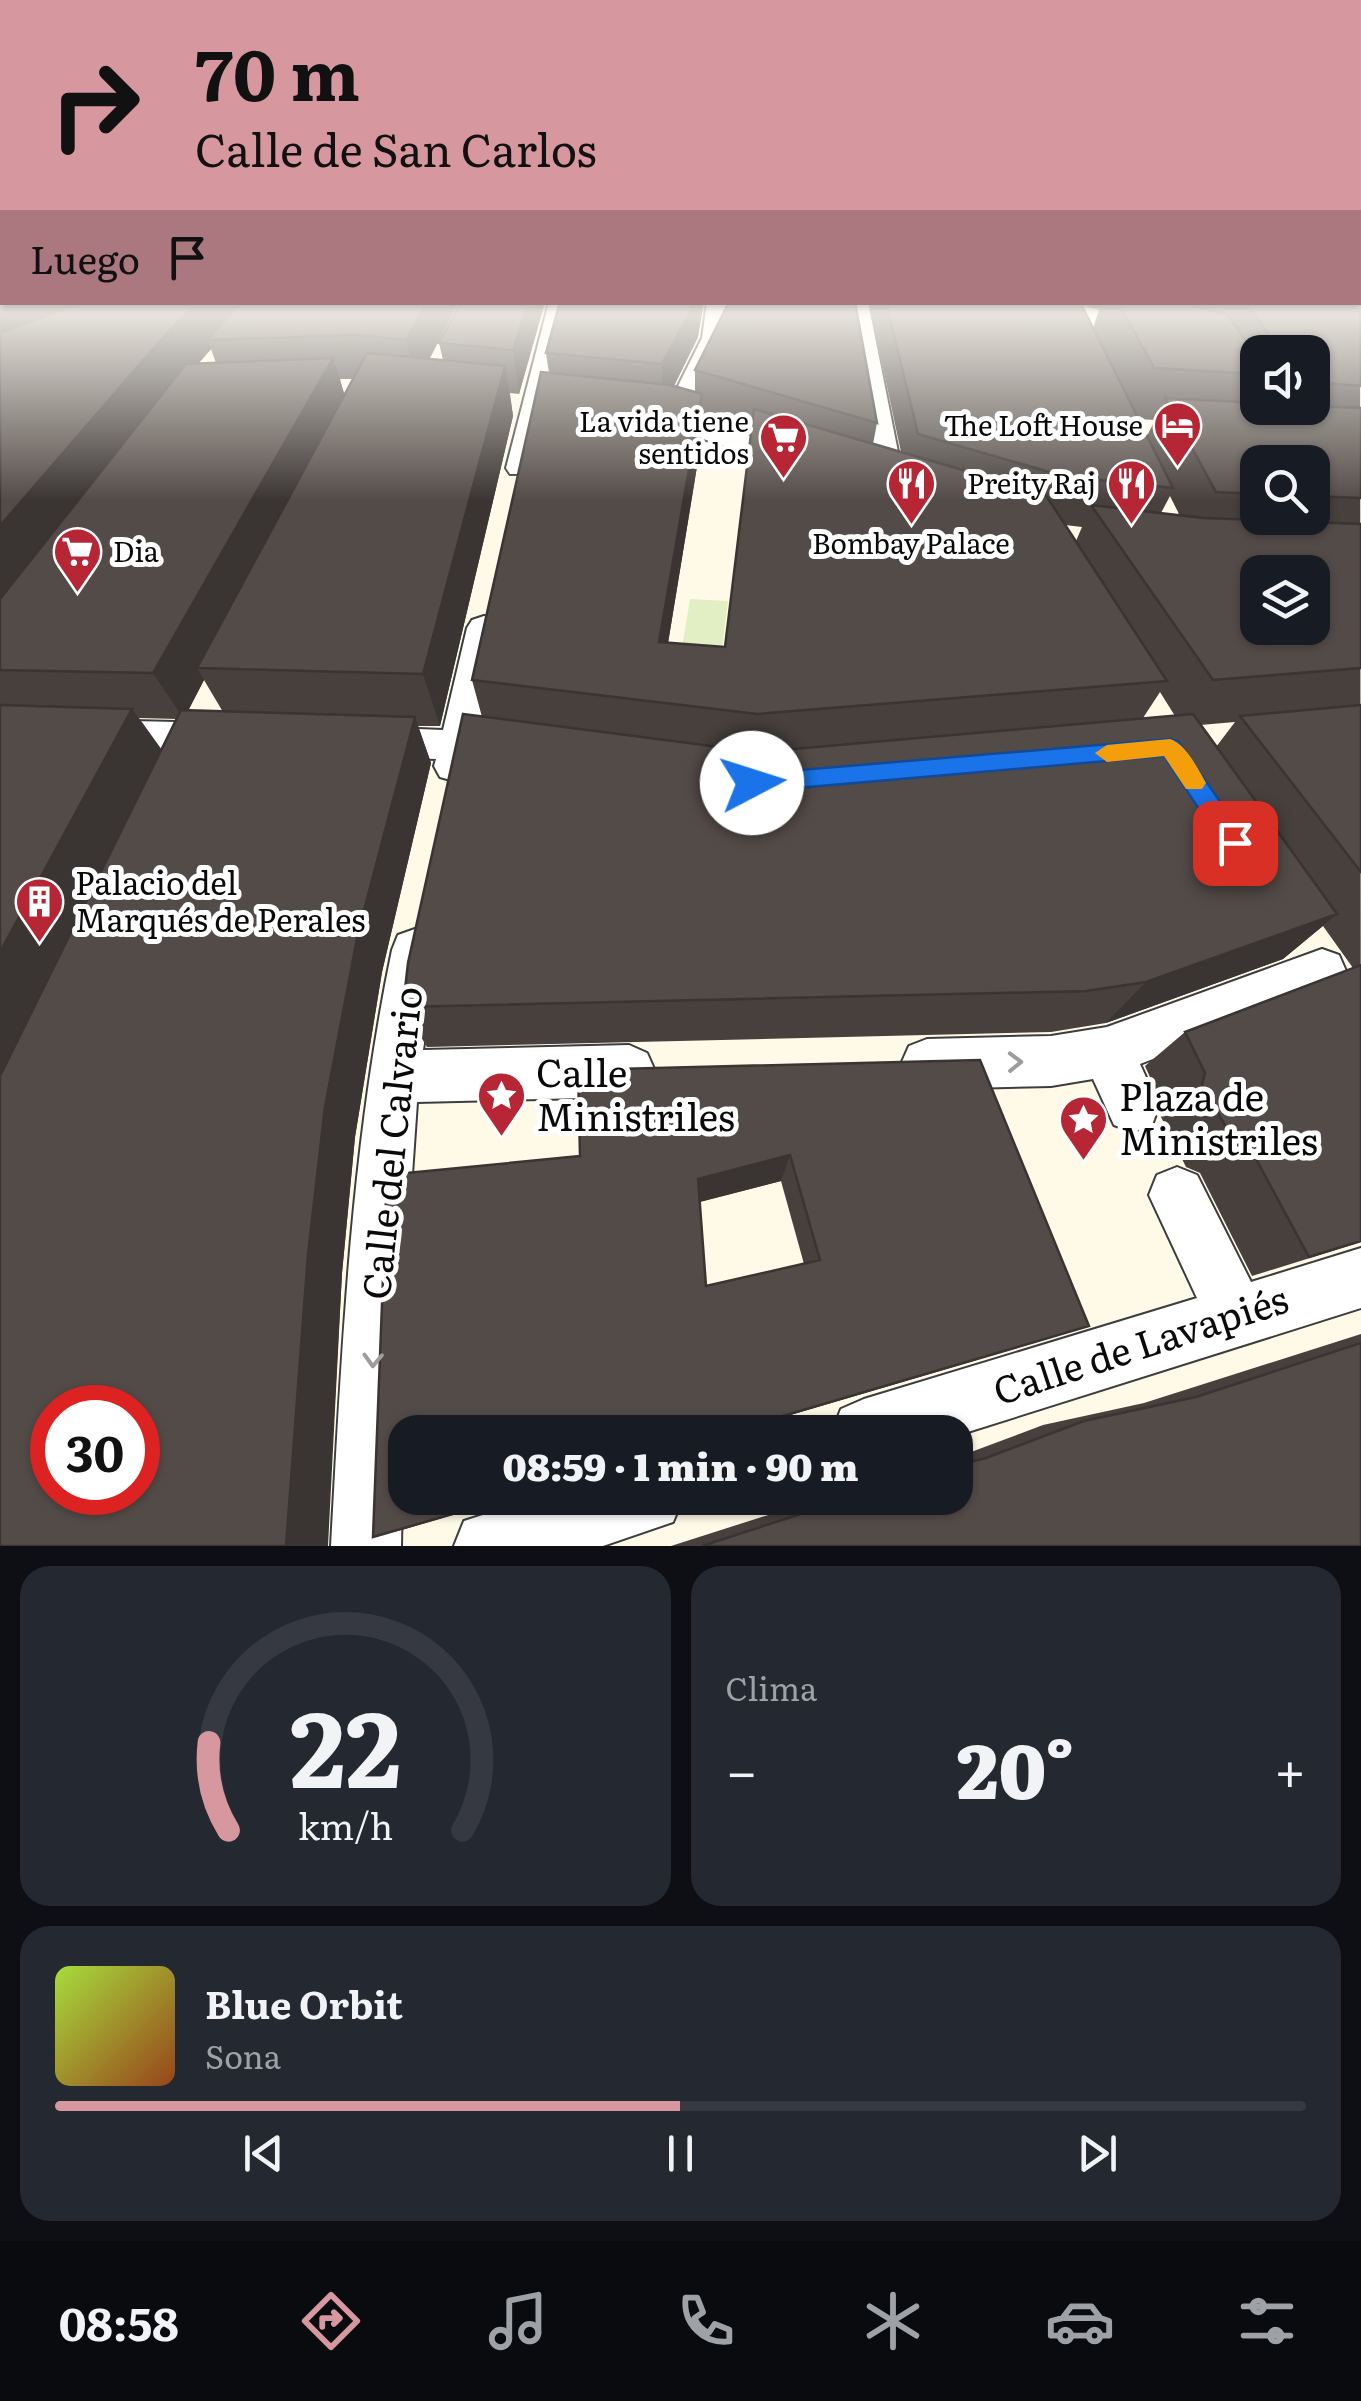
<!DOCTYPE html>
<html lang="es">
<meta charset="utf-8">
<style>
:root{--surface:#171b24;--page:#242831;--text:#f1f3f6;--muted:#9ea1a6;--line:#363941;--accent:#d7979f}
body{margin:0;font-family:Literata,serif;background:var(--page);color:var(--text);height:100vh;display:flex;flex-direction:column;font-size:38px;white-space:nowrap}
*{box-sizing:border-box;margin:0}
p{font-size:32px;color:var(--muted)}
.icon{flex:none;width:55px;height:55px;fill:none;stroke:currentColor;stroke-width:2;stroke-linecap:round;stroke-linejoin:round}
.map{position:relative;height:1546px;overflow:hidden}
.details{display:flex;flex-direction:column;gap:20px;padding:20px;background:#0d0f14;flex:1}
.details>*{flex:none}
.guide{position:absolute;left:0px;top:0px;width:1362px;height:305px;box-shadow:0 2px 8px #0004;background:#d7979f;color:#111;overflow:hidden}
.controls{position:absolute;left:1240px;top:335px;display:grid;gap:20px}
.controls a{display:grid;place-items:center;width:90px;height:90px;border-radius:20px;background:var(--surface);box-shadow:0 2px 8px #0004;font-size:50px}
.speed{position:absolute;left:30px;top:1385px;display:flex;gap:20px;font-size:50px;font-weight:700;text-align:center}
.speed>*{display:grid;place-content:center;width:130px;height:130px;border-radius:50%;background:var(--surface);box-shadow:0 2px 8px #0004;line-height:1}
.speed .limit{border:15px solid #d22;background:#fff;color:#111}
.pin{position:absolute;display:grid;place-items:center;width:85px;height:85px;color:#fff;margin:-42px;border-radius:20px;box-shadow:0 5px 15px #0006}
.me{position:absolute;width:110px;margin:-55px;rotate:85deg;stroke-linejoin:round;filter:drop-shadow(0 0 8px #0008)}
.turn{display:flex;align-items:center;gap:35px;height:210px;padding:0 30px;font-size:45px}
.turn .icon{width:130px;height:130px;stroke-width:2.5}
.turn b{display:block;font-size:70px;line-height:85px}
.then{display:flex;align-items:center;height:95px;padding:0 30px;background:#0003;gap:20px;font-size:38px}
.big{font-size:75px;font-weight:800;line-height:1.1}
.details .tile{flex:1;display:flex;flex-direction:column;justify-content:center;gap:15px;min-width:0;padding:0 35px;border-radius:30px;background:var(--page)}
.details .dial{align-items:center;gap:0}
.dial svg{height:260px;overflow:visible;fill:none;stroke:var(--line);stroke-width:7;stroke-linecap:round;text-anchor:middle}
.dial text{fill:var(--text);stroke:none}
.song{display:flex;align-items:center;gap:30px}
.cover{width:120px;height:120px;border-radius:15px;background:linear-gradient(135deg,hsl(80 70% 55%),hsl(20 70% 35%))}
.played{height:10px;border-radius:5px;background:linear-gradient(90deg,var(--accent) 50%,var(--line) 50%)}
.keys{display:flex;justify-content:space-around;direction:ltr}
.heat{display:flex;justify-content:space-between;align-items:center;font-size:55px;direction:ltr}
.details .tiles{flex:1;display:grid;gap:20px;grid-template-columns:1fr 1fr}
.tile:last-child{grid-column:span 2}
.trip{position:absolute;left:388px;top:1415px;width:585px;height:100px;border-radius:30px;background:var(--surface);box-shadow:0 2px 8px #0004;font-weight:800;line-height:100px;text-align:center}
.tabs{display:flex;height:160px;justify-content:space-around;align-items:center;background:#090b0e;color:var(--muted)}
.tabs .icon{width:70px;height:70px}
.tabs .current{color:var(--accent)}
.tabs b{font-size:45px;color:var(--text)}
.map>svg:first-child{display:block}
.pitch{fill:#e2efc5}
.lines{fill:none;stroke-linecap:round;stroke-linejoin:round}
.street-casing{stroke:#3d3d3d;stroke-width:4}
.street{fill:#fff;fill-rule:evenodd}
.wall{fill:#47403d;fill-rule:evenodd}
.shaded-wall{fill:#3a3432}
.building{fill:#534b47;stroke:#3a3432;stroke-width:2.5;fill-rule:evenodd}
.oneway{stroke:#9d9d9d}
.route{fill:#1a73e8;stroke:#114b97;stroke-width:2.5}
.slow{fill:#f59e0b}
.labels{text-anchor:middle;stroke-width:10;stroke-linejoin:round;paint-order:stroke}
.far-poi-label{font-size:28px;fill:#0a0a0a;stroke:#fff;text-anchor:end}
.poi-label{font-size:32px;fill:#0a0a0a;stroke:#fff;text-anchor:start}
.near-poi-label{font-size:38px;fill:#0a0a0a;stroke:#fff;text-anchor:start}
.near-street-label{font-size:38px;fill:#0a0a0a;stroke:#fff}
</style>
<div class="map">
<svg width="1361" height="1546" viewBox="0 0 1361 1546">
<rect width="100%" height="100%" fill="#fff9e8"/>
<path class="pitch" d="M690,599L728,601L717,687L676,684Z"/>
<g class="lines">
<defs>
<path id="street" d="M549,302H571L534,468L530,474H510L506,468Z
M707,302H729L726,338L689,417L810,454L814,460L810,466H790L671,429L640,425L636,419L649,411L665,412L702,338Z
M846,302H868L905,487L900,493H880L875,487Z
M484,616L496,620L501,628L480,733L524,740L530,751L524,762L510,766L475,762L468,777L454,781L440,777L434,766L436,759L369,757L355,752L350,742L355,732L369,727L443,730L467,628L472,620Z
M0,718L221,723L235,727L240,737L235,747L221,751L0,746Z
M415,929L432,935L438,950L423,1050L629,1045L647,1053L655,1071L647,1089L629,1097L417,1102L407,1247L401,1546H331C342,1346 351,1147 392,950L398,935Z
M1322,949L1339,955L1346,971L1339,987L1140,1064L1159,1106L1152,1125L1133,1132L1114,1125L1093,1079L1051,1086L927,1089L909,1082L901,1064L909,1046L927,1039L1051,1036L1107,1027Z
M1177,1167L1197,1175L1251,1282L1361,1248V1308L955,1436V1432H832L841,1409L864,1399L1197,1298L1149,1195L1157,1175Z
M536,1498H683L673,1522L603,1546H454L464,1521Z"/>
</defs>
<use href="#street" class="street-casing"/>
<use href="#street" class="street"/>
</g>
<path class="wall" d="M0,284L2,302H459L429,359L443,360L439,343L461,302H545L519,394L510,393L513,416L440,726H418L431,763L382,972L355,1137L342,1273L327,1546H0ZM211,349L216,363L198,364ZM340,379H353L344,395ZM204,680L223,712L188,710ZM139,718L177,719L162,750Z
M1360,284L1361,1242L1252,1276L1200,1173L1186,1167L1160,1115L1162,1104L1145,1066L1185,1032L1353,968L1323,926L1283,959L1106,1023L1051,1032L427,1047L403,1007L482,717L472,680L549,373L546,353L698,337L674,386L695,392V370L877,423L873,444L901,452L869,302H1360ZM1081,305L1099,310L1093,328ZM1258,352H1312V408L1252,403L1257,394L1258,396ZM702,417L751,432L725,647L668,643L701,442ZM1138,419L1155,420L1147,436ZM1258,462H1312V518H1258ZM1170,496L1178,512L1179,515L1161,513ZM1065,525L1082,527L1076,541ZM1160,692L1175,716L1143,718ZM1235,722L1216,747L1200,725Z
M980,1060L1051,1338L405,1529L373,1537L580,1156ZM781,1181L804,1264L706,1286L699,1202Z
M1361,1334V1546H671L821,1498H955V1458L1043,1425L1144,1403Z"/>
<path class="shaded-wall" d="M7,302H137L0,358V305Z
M196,302H251L207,340L211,349L177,388L0,616V526L157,344Z
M427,302H459L417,383L406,340Z
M528,302H545L519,394L513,350Z
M695,302H704L698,337L663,408L662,364Z
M333,358L347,402L197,668L204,680L184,719L153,673Z
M505,366L513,416L440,726L423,674Z
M702,394L701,442L660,692L659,642Z
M132,709L165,755L0,1093V952Z
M415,717L431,763L382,972L355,1137L342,1273L328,1546H286L308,1254L325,1107L358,933Z
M1337,914L1283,959L1106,1023L1146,982Z
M790,1155L781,1181L696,1203L698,1179Z
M1089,1326L733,1432H728Z
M508,1498H513L373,1537Z"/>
<path class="building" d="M0,284H2V302H7L0,305Z
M1360,297L1361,386L1312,382V352H1282L1247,304L1241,302H1360Z
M84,302H196L157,344L0,526V333Z
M241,302H427L406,340L357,335L207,340Z
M461,302H528L513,350L439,343Z
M560,302H695L662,364L546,353Z
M729,302H855L877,423L695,370Z
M886,302H1080L1173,488L1063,476L918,434Z
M1118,302H1179L1228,315L1258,359V374L1154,368Z
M367,353L505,366L423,674L197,668Z
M333,358L153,673L0,670V599L186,364Z
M541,372L670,385L702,394L659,642L725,647L754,409L1045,494L1167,681L757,714L472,680Z
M1165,398L1258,403V408H1312V406L1361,408V498L1312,496V462H1258V494L1216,492Z
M1091,505L1203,518L1361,524V668L1213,680ZM1258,572H1312V628H1258Z
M0,705L132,709L0,952Z
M1361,705V872L1240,716Z
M181,710L415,717L358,933L325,1107L308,1254L286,1546H0V1076ZM52,1408H138V1492H52Z
M463,714L758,752L1193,714L1337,914L1146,982L1086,991L403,1007L408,963Z
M1361,965V1241L1309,1257L1249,1146L1233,1139L1202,1085L1205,1073L1185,1032Z
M980,1060L1089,1326L728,1432H405V1498H508L373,1537L387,1175L580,1156L578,1070ZM790,1155L820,1260L706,1286L698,1179Z
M1361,1343V1546H702L850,1498H955V1466L986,1458L1084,1421L1196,1397Z"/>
<defs><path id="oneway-chevron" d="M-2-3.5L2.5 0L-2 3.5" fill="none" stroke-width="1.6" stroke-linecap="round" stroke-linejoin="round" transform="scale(2.5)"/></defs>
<g class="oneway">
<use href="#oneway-chevron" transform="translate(1015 1062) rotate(-1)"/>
<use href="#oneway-chevron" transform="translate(373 1360) rotate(92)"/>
</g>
<linearGradient id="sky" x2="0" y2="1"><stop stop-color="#91c5ed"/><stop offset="0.57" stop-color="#fffcf5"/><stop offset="1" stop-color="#fffcf5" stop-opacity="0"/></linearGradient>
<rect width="1361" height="501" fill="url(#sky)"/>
<path class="route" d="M1170,739L1178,741L1244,836L1247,843L1244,850H1226L1164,756L752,792L741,783L752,774Z"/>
<path class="slow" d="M1170,739C1186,744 1198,769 1206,783L1202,789H1186L1164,756L1107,762L1095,753L1107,745Z"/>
<defs>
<symbol id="hotel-pin" viewBox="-11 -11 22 30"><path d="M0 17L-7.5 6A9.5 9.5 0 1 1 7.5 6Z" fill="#b72634" stroke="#fff"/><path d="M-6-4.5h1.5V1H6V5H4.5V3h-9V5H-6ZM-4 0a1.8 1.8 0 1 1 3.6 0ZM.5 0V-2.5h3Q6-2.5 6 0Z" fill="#fff"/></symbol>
<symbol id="supermarket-pin" viewBox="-11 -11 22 30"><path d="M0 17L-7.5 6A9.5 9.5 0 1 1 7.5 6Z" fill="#b72634" stroke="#fff"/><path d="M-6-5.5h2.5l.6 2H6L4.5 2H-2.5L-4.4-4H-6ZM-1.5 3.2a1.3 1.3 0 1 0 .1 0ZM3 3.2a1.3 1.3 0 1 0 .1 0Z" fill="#fff"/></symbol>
<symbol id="restaurant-pin" viewBox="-11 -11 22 30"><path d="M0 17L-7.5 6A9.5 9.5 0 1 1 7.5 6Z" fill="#b72634" stroke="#fff"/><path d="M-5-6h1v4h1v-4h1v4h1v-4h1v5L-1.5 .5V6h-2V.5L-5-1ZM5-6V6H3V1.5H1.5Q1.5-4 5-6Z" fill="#fff"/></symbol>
<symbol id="building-pin" viewBox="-11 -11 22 30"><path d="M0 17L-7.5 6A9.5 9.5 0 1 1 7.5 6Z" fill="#b72634" stroke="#fff"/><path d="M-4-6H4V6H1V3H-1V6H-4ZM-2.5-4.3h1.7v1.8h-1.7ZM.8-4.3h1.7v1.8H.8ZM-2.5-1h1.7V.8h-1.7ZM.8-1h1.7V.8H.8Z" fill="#fff"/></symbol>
<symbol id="sight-pin" viewBox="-11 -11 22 30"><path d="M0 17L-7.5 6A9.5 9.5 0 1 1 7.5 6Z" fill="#b72634" stroke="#fff"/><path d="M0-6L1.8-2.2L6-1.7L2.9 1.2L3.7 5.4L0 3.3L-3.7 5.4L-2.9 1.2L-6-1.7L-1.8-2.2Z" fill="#fff"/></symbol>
</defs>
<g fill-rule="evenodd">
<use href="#hotel-pin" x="1150" y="398" width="55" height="75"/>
<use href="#supermarket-pin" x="756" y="410" width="55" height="75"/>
<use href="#restaurant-pin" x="884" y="456" width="55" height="75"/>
<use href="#restaurant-pin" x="1104" y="456" width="55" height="75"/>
<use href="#supermarket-pin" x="50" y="524" width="55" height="75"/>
<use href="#building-pin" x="12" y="874" width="55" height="75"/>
<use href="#sight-pin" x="474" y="1068" width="55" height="75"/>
<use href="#sight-pin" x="1056" y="1092" width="55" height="75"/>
</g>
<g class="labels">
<g class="far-poi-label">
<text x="749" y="432">La vida tiene<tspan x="749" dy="32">sentidos</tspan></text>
<text x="1143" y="436">The Loft House</text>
<text x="1096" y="494">Preity Raj</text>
<text x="911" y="554" text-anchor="middle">Bombay Palace</text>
<text x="113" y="562" text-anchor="start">Dia</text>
</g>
<g class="poi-label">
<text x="75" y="895">Palacio del<tspan x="75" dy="37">Marqués de Perales</tspan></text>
</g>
<g class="near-poi-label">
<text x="536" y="1087">Calle<tspan x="536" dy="44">Ministriles</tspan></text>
<text x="1119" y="1111">Plaza de<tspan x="1119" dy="44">Ministriles</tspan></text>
</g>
<g class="near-street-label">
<text transform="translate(393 1143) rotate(-84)" y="13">Calle del Calvario</text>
<text transform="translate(1141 1346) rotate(-18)" y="13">Calle de Lavapiés</text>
</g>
</g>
</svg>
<div class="controls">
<a><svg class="icon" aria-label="sound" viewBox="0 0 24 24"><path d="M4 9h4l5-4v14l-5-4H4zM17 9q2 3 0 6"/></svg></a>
<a><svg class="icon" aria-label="search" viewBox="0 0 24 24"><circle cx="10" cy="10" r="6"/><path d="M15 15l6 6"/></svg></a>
<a><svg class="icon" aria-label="layers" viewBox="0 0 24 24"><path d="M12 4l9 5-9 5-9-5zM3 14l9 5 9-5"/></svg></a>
</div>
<div class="speed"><div class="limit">30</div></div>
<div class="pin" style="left:1235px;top:843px;background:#d93025"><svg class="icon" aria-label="arrive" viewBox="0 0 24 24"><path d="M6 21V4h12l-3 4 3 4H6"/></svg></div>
<svg class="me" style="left:752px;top:783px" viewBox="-20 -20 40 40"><circle r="19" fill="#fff"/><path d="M0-13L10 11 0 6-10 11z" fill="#1a73e8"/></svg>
<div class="trip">08:59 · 1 min · 90 m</div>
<div class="guide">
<div class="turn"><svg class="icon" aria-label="right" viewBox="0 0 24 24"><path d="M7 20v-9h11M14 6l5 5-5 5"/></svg><div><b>70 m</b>Calle de San Carlos</div></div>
<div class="then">Luego<svg class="icon" aria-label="arrive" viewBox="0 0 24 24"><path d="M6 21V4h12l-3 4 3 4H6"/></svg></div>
</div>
</div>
<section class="details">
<div class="tiles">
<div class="tile dial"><svg viewBox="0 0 100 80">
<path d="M14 69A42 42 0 1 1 86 69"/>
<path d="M14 69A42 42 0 0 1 8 42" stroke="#d7979f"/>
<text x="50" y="56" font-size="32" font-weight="700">22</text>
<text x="50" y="72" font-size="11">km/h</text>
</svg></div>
<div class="tile"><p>Clima</p>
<div class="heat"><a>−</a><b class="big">20°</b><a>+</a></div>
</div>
<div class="tile">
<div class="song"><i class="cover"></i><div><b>Blue Orbit</b><p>Sona</p></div></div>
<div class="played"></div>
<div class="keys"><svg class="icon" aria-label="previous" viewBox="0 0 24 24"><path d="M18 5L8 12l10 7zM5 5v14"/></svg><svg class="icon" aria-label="pause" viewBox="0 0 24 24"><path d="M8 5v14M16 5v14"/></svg><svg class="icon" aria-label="next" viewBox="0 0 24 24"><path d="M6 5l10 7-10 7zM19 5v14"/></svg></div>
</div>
</div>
</section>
<nav class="tabs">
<b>08:58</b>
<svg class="icon current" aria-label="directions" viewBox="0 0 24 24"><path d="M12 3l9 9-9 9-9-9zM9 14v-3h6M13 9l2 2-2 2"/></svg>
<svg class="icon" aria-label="music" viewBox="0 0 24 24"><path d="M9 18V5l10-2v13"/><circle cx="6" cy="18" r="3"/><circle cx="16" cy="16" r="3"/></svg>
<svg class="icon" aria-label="phone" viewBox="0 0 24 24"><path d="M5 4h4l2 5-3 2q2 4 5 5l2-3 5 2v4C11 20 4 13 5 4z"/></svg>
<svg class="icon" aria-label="climate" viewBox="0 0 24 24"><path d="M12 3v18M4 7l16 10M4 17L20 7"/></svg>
<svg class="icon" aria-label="car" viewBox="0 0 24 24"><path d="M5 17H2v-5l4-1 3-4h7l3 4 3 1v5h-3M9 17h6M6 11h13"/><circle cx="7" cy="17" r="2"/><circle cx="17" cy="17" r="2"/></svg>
<svg class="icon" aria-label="filters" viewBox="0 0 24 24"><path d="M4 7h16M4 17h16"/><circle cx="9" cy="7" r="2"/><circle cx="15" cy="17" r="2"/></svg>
</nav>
